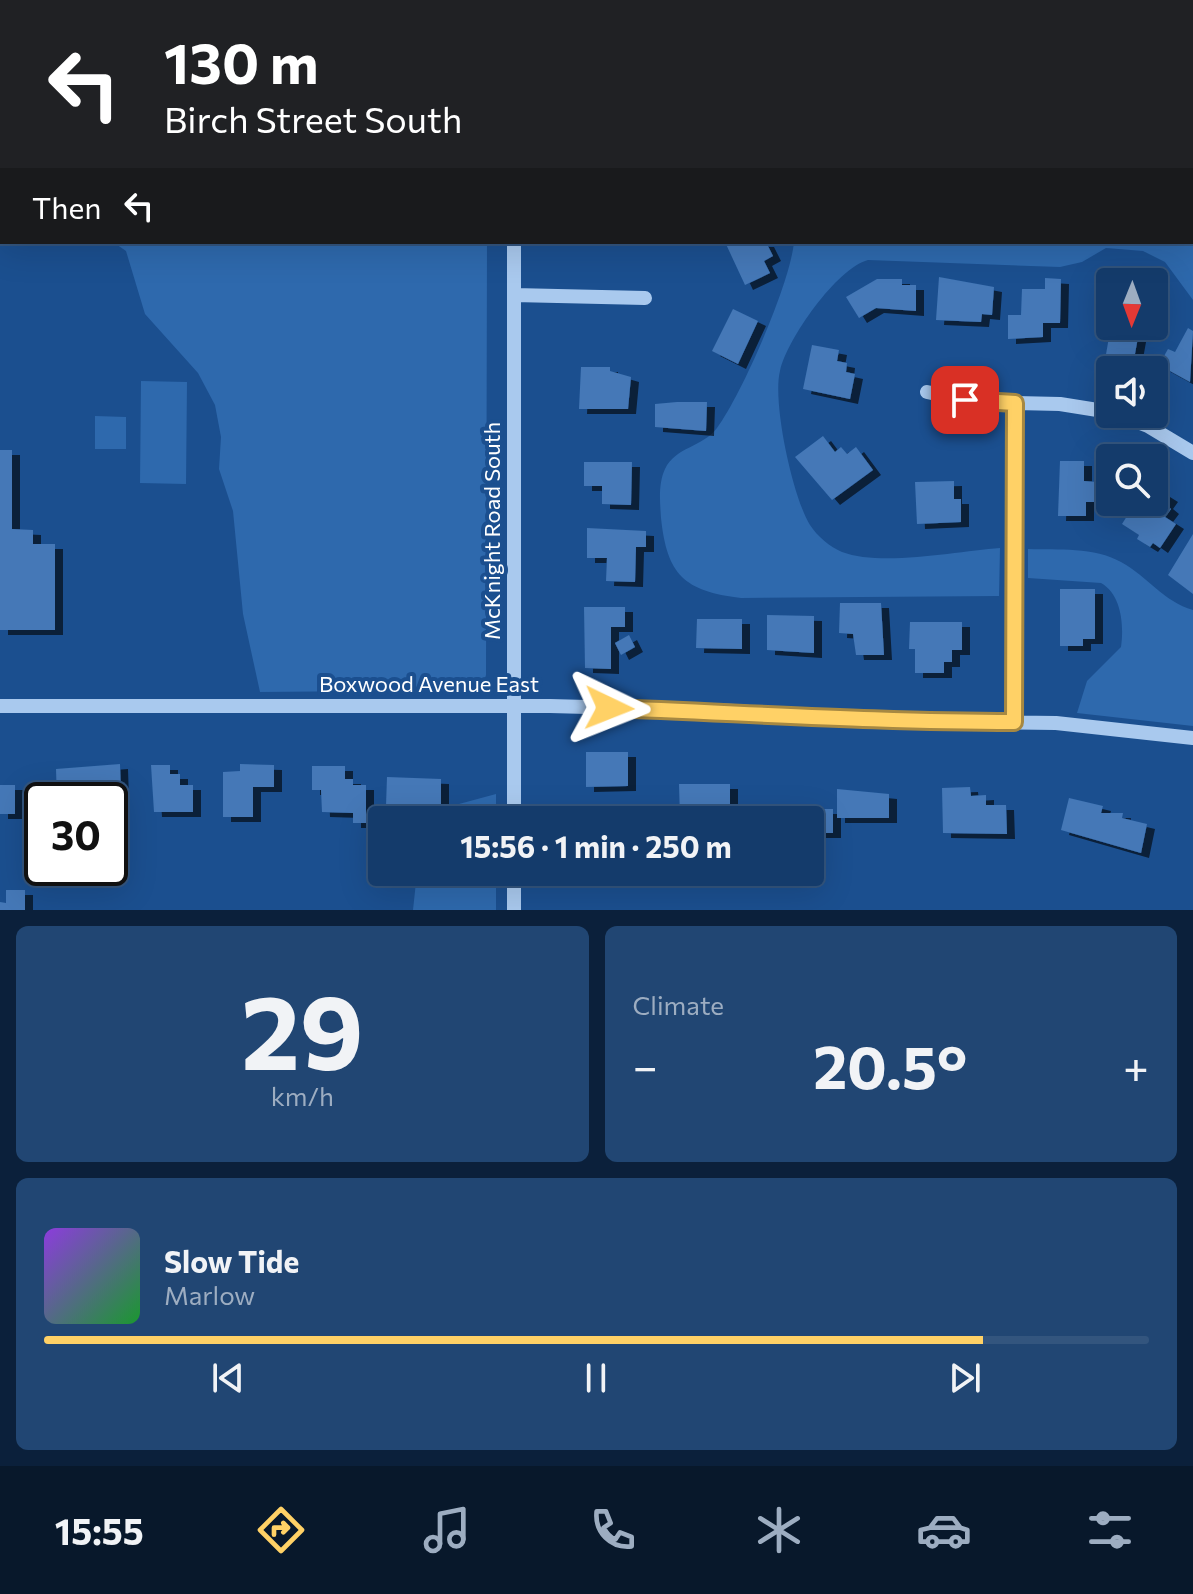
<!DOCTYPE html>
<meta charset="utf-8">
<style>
:root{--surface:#143b6b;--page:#214673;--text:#f1f3f6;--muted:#9dadc1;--line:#33557e;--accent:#ffd166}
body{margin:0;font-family:Commissioner,sans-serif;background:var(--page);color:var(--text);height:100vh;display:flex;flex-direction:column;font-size:30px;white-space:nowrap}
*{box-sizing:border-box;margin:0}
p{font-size:26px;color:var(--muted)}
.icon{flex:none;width:44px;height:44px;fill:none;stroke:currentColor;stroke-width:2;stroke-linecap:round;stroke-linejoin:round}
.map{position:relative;height:910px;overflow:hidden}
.details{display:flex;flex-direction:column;gap:16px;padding:16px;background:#0b203b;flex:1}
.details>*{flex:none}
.top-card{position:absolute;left:0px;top:0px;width:1194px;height:244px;box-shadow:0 8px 32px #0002,0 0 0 2px var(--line);background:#202124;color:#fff;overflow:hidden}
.needle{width:52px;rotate:181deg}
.fabs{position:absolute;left:1096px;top:268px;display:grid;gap:16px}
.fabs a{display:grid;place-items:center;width:72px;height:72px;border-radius:8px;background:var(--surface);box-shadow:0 8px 32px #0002,0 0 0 2px var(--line);font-size:40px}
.speed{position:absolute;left:24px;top:782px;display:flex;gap:16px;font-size:40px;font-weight:700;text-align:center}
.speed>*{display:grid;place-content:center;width:104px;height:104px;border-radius:50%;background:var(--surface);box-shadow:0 8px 32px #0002,0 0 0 2px var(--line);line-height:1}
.speed .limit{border:4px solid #111;border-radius:12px;background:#fff;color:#111}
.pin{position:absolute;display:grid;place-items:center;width:68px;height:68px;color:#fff;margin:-34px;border-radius:16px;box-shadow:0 4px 12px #0006}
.me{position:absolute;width:88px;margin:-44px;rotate:92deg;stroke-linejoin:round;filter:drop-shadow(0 0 6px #0008)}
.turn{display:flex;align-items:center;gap:28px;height:168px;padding:0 32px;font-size:36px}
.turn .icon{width:104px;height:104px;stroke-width:2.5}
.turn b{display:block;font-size:56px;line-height:68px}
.then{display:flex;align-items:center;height:76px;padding:0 32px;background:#0003;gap:16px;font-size:30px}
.big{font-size:60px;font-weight:700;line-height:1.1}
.details .widget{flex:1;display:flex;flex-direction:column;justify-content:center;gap:12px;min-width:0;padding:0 28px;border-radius:12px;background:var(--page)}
.details .dial{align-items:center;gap:0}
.dial b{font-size:104px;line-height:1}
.song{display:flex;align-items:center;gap:24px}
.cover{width:96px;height:96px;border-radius:12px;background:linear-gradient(135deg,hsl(270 70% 55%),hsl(130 70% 35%))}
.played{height:8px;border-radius:4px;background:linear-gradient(90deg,var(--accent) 85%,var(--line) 85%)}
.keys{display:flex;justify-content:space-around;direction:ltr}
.heat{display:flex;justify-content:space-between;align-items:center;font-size:44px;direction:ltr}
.details .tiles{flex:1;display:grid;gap:16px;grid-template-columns:1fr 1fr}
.widget:last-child{grid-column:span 2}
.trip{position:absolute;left:368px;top:806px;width:456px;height:80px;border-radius:8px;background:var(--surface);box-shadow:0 8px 32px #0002,0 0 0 2px var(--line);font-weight:700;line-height:80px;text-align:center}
.tabs{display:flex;height:128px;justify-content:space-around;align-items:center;background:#08182b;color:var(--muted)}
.tabs .icon{width:56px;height:56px}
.tabs .selected{color:var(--accent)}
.tabs b{font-size:36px;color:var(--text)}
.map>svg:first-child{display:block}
.green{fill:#2e69ad}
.building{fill:#4478b7;filter:url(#shadow)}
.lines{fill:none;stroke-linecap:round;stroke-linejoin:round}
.minor{stroke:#a9c9ee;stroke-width:14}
.route-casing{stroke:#a68842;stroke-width:20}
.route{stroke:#ffd166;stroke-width:14}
.labels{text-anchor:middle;stroke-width:8;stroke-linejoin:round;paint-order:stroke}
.street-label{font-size:22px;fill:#fff;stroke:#1b4f8f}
</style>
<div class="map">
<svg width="1193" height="910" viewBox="0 0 1193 910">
<defs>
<filter id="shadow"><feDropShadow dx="8" dy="5" stdDeviation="0" flood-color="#0009"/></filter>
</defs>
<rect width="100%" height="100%" fill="#1b4f8f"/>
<path class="green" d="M1193,164V300L1165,262L1143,251L1106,248L1082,262L1060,267L868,260C837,268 787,339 780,371C772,402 793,498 810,525C817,536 830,547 842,552C882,567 958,551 1000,548L999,596L741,598C684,591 667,575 661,518C660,502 658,484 665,469C675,447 703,447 717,428C742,394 790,284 794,242H1192Z
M113,242H487L486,675L481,690L260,692L243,614L233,511L219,469L221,437L215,405L198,373L145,314L126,251Z
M141,381L187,382L186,484L140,483Z
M95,416L126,417V449H95Z
M1028,549C1057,550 1095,547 1121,562C1147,576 1164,602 1193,610V726L1077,713L1087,681L1121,647C1124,626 1122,595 1101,583L1028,578Z
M496,794V820H446L459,804Z
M435,872H496V910H413L416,882Z"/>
<path class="building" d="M725,242H766L773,256L764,261L770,273L745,285Z
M939,277L994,287L992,315L982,314L981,322L936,320Z
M1045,278L1061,279L1060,323H1043V337L1008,339V315H1021L1022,289H1045Z
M877,279H902V285H916V311L876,308L859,318L846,297Z
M1106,298L1110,299V326H1140L1133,365L1105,360L1109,337L1096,334Z
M733,309L758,321L738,364L712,351Z
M1188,328L1193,331L1190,382L1159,365L1168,349L1175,352Z
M812,345L839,350L837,361L847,363L846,372L855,374L850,399L803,389Z
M581,367H610V371L631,377L628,409H579Z
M677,402H707L706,431L655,427V404Z
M823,436L835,452L841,447L847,454L856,447L873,470L832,500L795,457Z
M0,450H12V529L33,530V544H55V630H0Z
M1060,461H1084V481L1097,482V502H1086V516H1058Z
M584,462H632L631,505L602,504V486H584Z
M954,481V499H961V522L917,524L915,482Z
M1154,487L1170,497L1165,504L1171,509L1165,517L1176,524L1160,548L1153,543L1150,547L1137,539L1139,535L1122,524L1136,502H1154Z
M587,528L646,531V547H636L635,582L606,581L607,558H587Z
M1193,534V594L1168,575Z
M1060,589H1095V639H1083V646H1060Z
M840,603H881L884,655H856L853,634L839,633Z
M584,607H625V627H611V669L585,668Z
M767,615L814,616V653L767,650Z
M697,619H742V649L696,648Z
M910,622H962V650H952V662H944V673H915V649H909Z
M629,635L635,647L621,655L615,643Z
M586,752H628V786L586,787Z
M120,764L121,794H82V800H57L56,769Z
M240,764L274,765V787H253V817H223V772L240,771Z
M151,765H170V774H180V785H193V812H154Z
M312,766H345V779H353V785H366V823H353V813L322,812L321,790H312Z
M387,777L441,779V807L386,806Z
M679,784H730V820L680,818Z
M0,785H15V814H0Z
M970,787L971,796L986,795V805H1006L1007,834L943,833L942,788Z
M837,789L889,794V818H837Z
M1069,798L1103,806L1101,813H1123L1122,818L1147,824L1141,853L1061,830Z
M807,809H833V833H810Z
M614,872H643V879H614Z
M6,890H25V910H0V902L6,903Z"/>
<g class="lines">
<path class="minor" d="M513,0V2
M1158,0L1160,2
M514,242V820
M514,295L645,298
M927,392L973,402L1060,404L1110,412
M1117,414L1148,426L1193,453
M0,706H550L735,711L861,720L1056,723L1193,738
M1014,722L1015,403
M514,910V872"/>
</g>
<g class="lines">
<defs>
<path id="route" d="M609,708C744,713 879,722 1014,722L1015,403L965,400"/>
</defs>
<use href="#route" class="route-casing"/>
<use href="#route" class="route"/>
</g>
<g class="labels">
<g class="street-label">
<text transform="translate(492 531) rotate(-90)" y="8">McKnight Road South</text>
<text x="429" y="692">Boxwood Avenue East</text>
</g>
</g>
</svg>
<div class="fabs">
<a><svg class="needle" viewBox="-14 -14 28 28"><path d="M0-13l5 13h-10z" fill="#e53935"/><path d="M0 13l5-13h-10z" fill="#9dadc1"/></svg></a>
<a><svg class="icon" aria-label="sound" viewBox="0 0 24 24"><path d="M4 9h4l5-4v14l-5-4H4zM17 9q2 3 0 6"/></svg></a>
<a><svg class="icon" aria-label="search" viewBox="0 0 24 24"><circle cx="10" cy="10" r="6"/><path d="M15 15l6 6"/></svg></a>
</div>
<div class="speed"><div class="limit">30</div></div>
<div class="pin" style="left:965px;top:400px;background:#d93025"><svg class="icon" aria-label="arrive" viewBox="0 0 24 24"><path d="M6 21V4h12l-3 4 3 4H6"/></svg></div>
<svg class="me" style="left:609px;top:708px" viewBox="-20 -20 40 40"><path d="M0-17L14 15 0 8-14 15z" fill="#ffd166" stroke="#fff" stroke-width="4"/></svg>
<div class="trip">15:56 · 1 min · 250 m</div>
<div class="top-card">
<div class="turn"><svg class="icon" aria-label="left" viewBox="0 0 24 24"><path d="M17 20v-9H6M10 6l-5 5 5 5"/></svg><div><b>130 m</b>Birch Street South</div></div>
<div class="then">Then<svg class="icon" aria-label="left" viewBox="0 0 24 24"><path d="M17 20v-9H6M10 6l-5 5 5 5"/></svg></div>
</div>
</div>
<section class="details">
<div class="tiles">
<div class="widget dial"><b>29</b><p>km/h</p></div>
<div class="widget"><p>Climate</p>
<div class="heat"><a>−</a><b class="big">20.5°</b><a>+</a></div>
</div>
<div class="widget">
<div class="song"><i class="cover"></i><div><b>Slow Tide</b><p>Marlow</p></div></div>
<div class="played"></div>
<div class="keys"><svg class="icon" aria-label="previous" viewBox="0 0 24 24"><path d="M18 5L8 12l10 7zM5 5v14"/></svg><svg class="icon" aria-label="pause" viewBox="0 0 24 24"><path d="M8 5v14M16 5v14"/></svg><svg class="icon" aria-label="next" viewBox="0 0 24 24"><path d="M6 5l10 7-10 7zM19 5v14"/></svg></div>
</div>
</div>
</section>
<nav class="tabs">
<b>15:55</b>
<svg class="icon selected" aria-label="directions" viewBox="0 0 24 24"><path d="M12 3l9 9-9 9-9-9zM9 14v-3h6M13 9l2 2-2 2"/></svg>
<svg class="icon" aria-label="music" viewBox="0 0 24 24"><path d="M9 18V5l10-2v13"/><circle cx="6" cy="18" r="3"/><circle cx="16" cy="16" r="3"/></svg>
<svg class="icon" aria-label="phone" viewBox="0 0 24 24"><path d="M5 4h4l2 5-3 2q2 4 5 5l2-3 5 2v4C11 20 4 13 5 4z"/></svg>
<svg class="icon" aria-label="climate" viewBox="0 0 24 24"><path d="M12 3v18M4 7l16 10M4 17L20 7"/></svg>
<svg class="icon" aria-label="car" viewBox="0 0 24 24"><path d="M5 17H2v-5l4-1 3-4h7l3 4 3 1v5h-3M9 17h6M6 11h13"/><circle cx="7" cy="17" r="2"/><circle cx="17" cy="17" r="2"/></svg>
<svg class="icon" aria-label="filters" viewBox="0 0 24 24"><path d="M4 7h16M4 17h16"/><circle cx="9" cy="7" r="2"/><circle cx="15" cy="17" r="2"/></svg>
</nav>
